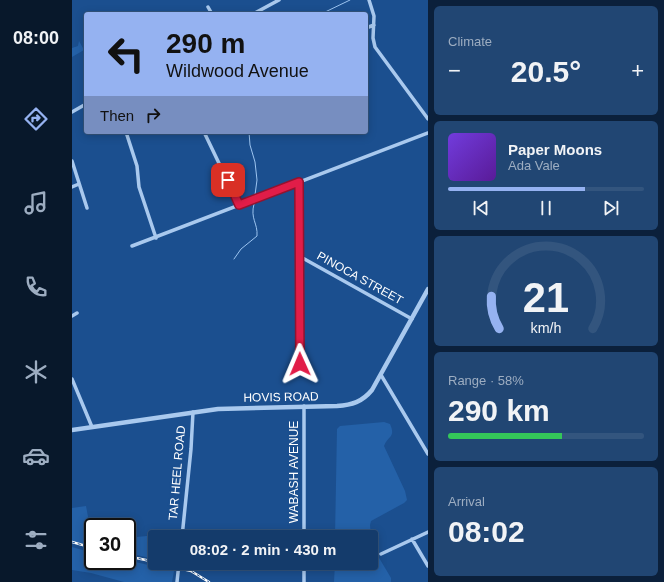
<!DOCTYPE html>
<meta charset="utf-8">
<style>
:root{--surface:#143b6b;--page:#214673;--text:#f1f3f6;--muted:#9dadc1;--line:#33557e;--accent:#95b2f1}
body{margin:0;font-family:Helvetica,sans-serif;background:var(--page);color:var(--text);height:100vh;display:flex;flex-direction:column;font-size:15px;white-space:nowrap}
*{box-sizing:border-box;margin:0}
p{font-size:13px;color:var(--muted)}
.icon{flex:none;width:22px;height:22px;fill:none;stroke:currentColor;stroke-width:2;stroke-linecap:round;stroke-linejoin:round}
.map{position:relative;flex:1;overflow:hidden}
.side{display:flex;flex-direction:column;gap:6px;padding:6px;background:#0b203b;width:236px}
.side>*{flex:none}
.banner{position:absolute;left:12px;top:12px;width:284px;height:122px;border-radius:4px;box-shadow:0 2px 10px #0003,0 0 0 1px var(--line);background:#95b2f1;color:#111;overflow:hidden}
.speed{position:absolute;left:12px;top:518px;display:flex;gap:8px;font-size:20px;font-weight:700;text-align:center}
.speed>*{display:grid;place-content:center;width:52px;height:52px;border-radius:50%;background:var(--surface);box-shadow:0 2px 10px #0003,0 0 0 1px var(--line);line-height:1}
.speed .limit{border:2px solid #111;border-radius:6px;background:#fff;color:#111}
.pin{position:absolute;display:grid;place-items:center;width:34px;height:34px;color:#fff;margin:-17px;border-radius:8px;box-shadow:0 2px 6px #0006}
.me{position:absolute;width:44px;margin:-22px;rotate:359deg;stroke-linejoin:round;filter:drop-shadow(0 0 3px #0008)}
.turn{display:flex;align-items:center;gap:14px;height:84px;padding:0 16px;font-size:18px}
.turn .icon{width:52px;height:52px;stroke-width:2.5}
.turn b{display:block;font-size:28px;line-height:34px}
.then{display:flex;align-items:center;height:38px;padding:0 16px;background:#0003;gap:8px;font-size:15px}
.big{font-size:30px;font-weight:800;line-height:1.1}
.side .card{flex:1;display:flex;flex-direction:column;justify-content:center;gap:6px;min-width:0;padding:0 14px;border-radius:6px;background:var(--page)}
.side .dial{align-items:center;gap:0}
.dial svg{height:104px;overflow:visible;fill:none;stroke:var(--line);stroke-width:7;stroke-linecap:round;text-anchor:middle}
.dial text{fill:var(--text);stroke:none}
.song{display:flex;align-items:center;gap:12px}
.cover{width:48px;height:48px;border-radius:6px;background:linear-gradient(135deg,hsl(260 70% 55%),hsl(270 70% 35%))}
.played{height:4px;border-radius:2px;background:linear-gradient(90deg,var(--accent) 70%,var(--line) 70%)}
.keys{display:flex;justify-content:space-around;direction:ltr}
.heat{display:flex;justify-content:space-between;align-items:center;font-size:22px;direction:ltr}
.charge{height:6px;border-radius:3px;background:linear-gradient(90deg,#34c759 58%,var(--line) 0)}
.trip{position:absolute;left:76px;top:530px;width:230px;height:40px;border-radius:4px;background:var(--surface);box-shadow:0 2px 10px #0003,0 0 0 1px var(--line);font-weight:800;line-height:40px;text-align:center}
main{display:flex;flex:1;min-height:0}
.dock{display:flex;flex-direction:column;width:72px;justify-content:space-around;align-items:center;background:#08182b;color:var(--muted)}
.dock .icon{width:28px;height:28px}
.dock .on{color:var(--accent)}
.dock b{font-size:18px;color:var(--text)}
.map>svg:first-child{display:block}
.green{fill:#2461a8}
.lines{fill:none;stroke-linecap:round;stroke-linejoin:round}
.stream{stroke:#9cc4f0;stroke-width:1}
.minor{stroke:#a9c9ee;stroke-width:3.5}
.tertiary{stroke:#a9c9ee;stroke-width:4.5}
.rail-casing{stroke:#fff;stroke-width:2.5}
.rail{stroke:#1b4f8f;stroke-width:1;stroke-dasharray:3;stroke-linecap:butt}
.route-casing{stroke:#92132f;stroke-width:10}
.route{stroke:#e11d48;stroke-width:7}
.labels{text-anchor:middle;stroke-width:4;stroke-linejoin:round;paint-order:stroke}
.street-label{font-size:12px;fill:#fff;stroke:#1b4f8f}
</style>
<main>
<nav class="dock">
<b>08:00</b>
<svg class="icon on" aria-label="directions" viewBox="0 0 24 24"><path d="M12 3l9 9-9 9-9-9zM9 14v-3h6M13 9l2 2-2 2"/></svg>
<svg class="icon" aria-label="music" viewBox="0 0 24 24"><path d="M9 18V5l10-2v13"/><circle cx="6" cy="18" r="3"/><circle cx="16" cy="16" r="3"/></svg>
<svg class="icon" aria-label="phone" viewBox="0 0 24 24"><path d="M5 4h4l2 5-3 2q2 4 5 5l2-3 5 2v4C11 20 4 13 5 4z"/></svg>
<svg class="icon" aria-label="climate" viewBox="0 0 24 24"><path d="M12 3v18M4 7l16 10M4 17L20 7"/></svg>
<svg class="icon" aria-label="car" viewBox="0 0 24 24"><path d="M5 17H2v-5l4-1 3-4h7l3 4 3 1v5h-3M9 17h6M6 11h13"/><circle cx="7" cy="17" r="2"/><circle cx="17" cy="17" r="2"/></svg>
<svg class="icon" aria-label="filters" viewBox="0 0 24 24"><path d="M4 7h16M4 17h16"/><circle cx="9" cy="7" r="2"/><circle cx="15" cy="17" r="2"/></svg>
</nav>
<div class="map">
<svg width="356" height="582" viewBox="0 0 356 582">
<rect width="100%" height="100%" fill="#1b4f8f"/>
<path class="green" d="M7,41L12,50L0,57V48L6,46Z
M312,422L318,424C324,438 316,435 312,446L333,491L335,500L332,503L299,521L298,525L299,537H263L265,429L268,426Z
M14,506L20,538L21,539V546L0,541V508Z
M104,533V537H83V559L55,553V538Z
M299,538L303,551L319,578V582H262L263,563H299Z
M0,547L21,553V561L55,560L102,571L100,582H52L19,573L0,570Z"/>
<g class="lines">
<path class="stream" d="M249,14L278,0
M177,132L178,145L183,162L185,180L183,195
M162,259L169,249L185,236C186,223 178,219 182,204"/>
<path class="minor" d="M297,0L302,16L301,38L303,47L356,119
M136,7L140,14
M181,14L207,0
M294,28L302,25
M0,112L14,104
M54,132L65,166L67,187L84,238
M132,132L167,205
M0,161L15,208
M227,182L228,364
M0,187L7,184
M60,246L356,133
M227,256L340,319
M0,316L5,313
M309,375L356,454
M0,379L20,427
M110,537L119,449L121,412
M232,537V406
M340,539L356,566
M309,554L356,532
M105,582L107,563
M232,582V563"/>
<path class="tertiary" d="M0,430L146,409L265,406C280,405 290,402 300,390L356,289"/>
<defs>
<path id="rail" d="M0,542L21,548
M55,556L83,562
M85,563L119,571L137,582"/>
</defs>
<use href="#rail" class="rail-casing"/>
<use href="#rail" class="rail"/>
</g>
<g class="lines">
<defs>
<path id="route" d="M156,180L167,205L227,182L228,364"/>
</defs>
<use href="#route" class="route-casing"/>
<use href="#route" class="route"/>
</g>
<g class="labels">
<g class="street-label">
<text transform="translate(288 278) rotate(29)" y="4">PINOCA STREET</text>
<text transform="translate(209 397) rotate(-1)" y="4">HOVIS ROAD</text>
<text transform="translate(222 472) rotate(-90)" y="4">WABASH AVENUE</text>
<text transform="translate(105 473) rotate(-85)" y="4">TAR HEEL ROAD</text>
</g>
</g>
</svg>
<div class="speed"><div class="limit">30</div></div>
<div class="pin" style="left:156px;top:180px;background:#d93025"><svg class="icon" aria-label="arrive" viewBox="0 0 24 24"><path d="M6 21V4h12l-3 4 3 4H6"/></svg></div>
<svg class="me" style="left:228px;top:364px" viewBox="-20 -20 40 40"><path d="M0-17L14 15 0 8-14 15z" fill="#e11d48" stroke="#fff" stroke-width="4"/></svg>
<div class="trip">08:02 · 2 min · 430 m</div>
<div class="banner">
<div class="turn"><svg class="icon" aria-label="left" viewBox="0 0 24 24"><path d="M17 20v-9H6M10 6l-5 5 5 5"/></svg><div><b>290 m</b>Wildwood Avenue</div></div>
<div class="then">Then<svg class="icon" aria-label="right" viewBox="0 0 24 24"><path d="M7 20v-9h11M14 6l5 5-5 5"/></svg></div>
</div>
</div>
<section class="side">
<div class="card"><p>Climate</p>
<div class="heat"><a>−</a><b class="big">20.5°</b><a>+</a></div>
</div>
<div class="card">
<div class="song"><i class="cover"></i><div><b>Paper Moons</b><p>Ada Vale</p></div></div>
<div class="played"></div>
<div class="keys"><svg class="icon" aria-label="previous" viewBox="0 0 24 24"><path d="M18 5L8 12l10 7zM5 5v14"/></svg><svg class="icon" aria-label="pause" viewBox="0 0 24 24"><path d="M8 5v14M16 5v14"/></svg><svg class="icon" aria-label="next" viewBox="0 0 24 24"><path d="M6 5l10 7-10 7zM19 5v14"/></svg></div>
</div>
<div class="card dial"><svg viewBox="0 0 100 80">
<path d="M14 69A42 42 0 1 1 86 69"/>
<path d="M14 69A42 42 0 0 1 8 44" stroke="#95b2f1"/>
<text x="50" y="56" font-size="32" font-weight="700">21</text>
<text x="50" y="72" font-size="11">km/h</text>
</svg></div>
<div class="card"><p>Range · 58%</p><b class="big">290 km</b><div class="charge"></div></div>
<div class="card"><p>Arrival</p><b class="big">08:02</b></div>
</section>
</main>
